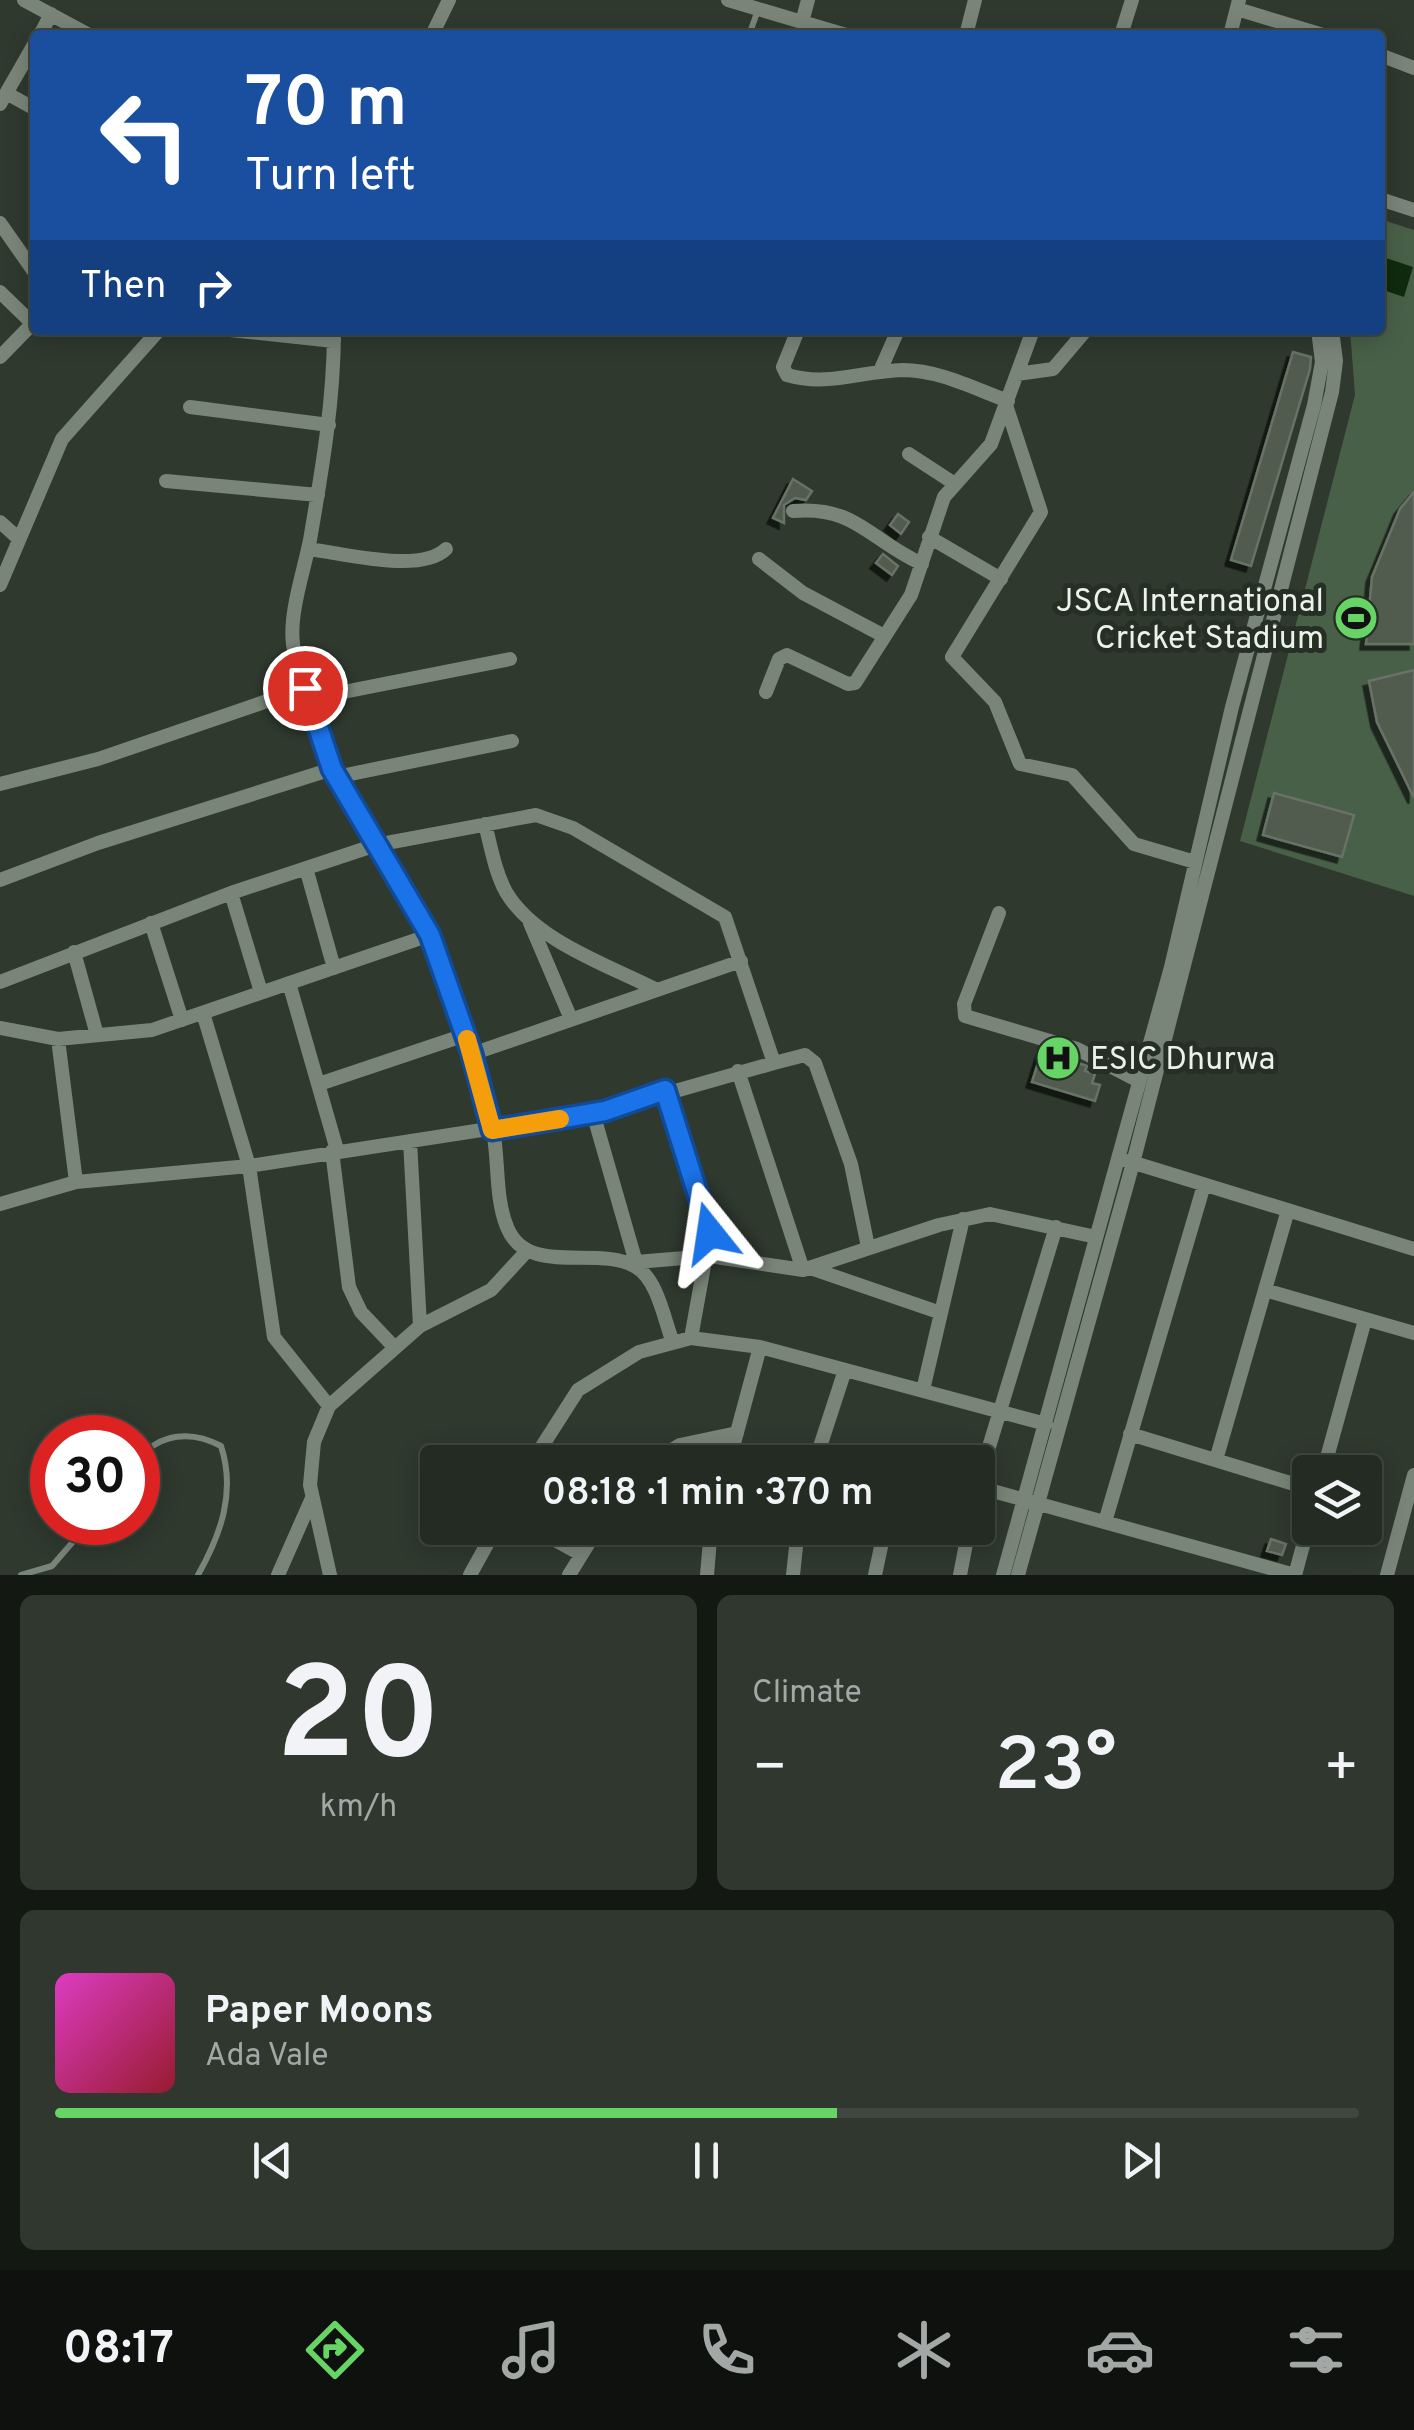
<!DOCTYPE html>
<meta charset="utf-8">
<style>
:root{--surface:#232b22;--page:#2f372f;--text:#f1f3f6;--muted:#a3a7a5;--line:#404740;--accent:#67d466}
body{margin:0;font-family:Overpass,sans-serif;background:var(--page);color:var(--text);height:100vh;display:flex;flex-direction:column;font-size:38px;white-space:nowrap}
*{box-sizing:border-box;margin:0}
p{font-size:32px;color:var(--muted)}
.icon{flex:none;width:55px;height:55px;fill:none;stroke:currentColor;stroke-width:2;stroke-linecap:round;stroke-linejoin:round}
.map{position:relative;height:1575px;overflow:hidden}
.sheet{display:flex;flex-direction:column;gap:20px;padding:20px;background:#131813;flex:1}
.sheet>*{flex:none}
.top-card{position:absolute;left:30px;top:30px;width:1355px;height:305px;border-radius:10px;box-shadow:0 5px 25px #0003,0 0 0 2px var(--line);background:#1a4fa0;color:#fff;overflow:hidden}
.controls{position:absolute;left:1292px;top:1455px;display:grid;gap:20px}
.controls a{display:grid;place-items:center;width:90px;height:90px;border-radius:10px;background:var(--surface);box-shadow:0 5px 25px #0003,0 0 0 2px var(--line);font-size:50px}
.speed{position:absolute;left:30px;top:1415px;display:flex;gap:20px;font-size:50px;font-weight:700;text-align:center}
.speed>*{display:grid;place-content:center;width:130px;height:130px;border-radius:50%;background:var(--surface);box-shadow:0 5px 25px #0003,0 0 0 2px var(--line);line-height:1}
.speed .limit{border:15px solid #d22;background:#fff;color:#111}
.pin{position:absolute;display:grid;place-items:center;width:85px;height:85px;color:#fff;margin:-42px;border:5px solid #fff;border-radius:50%;box-shadow:0 2px 10px #0007}
.me{position:absolute;width:110px;margin:-55px;rotate:345deg;stroke-linejoin:round;filter:drop-shadow(0 0 8px #0008)}
.turn{display:flex;align-items:center;gap:35px;height:210px;padding:0 50px;font-size:45px}
.turn .icon{width:130px;height:130px;stroke-width:2.5}
.turn b{display:block;font-size:70px;line-height:85px}
.then{display:flex;align-items:center;height:95px;padding:0 50px;background:#0003;gap:20px;font-size:38px}
.big{font-size:75px;font-weight:600;line-height:1.1}
.sheet .card{flex:1;display:flex;flex-direction:column;justify-content:center;gap:15px;min-width:0;padding:0 35px;border-radius:15px;background:var(--page)}
.sheet .dial{align-items:center;gap:0}
.dial b{font-size:130px;line-height:1}
.song{display:flex;align-items:center;gap:30px}
.cover{width:120px;height:120px;border-radius:15px;background:linear-gradient(135deg,hsl(310 70% 55%),hsl(350 70% 35%))}
.played{height:10px;border-radius:5px;background:linear-gradient(90deg,var(--accent) 60%,var(--line) 60%)}
.keys{display:flex;justify-content:space-around;direction:ltr}
.heat{display:flex;justify-content:space-between;align-items:center;font-size:55px;direction:ltr}
.sheet .tiles{flex:1;display:grid;gap:20px;grid-template-columns:1fr 1fr}
.card:last-child{grid-column:span 2}
.trip{position:absolute;left:420px;top:1445px;width:575px;height:100px;border-radius:10px;background:var(--surface);box-shadow:0 5px 25px #0003,0 0 0 2px var(--line);font-weight:600;line-height:100px;text-align:center}
.dock{display:flex;height:160px;justify-content:space-around;align-items:center;background:#0e110e;color:var(--muted)}
.dock .icon{width:70px;height:70px}
.dock .active{color:var(--accent)}
.dock b{font-size:45px;color:var(--text)}
.map>svg:first-child{display:block}
.green{fill:#496048}
.water{fill:#0f2b0f}
.building{fill:#515b50;stroke:#677266;stroke-width:2.5;filter:url(#shadow)}
.lines{fill:none;stroke-linecap:round;stroke-linejoin:round}
.lane{stroke:#7a8579;stroke-width:6}
.street{stroke:#7a8579;stroke-width:14}
.route-casing{stroke:#114b97;stroke-width:25}
.route{stroke:#1a73e8;stroke-width:18}
.slow{stroke:#f59e0b;stroke-width:18}
.labels{text-anchor:middle;stroke-width:10;stroke-linejoin:round;paint-order:stroke}
.poi-label{font-size:32px;fill:#ebf1eb;stroke:#252f24;text-anchor:end}
</style>
<div class="map">
<svg width="1414" height="1575" viewBox="0 0 1414 1575">
<defs>
<filter id="shadow"><feDropShadow dx="-5.5" dy="5.5" stdDeviation="0" flood-color="#0009"/></filter>
</defs>
<rect width="100%" height="100%" fill="#2f392e"/>
<path class="green" d="M1380,219L1414,230V896L1240,841L1355,395L1350,330H1380Z"/>
<path class="water" d="M1380,256L1413,267L1404,297L1380,289Z"/>
<path class="building" d="M1293,352L1311,357L1310,369L1251,566L1231,560Z
M793,479L812,491L806,500L795,498L784,505V523L773,518Z
M1414,492V644H1366L1372,577L1400,509Z
M898,514L909,522L901,534L890,525Z
M883,554L898,566L892,575L876,563Z
M1414,670V798L1377,722L1369,681Z
M1274,793L1354,815L1342,857L1263,835Z
M1042,1050L1087,1066L1085,1071L1095,1074L1092,1083L1100,1085L1095,1101L1032,1082Z
M1271,1539L1286,1544L1282,1555L1267,1551Z"/>
<g class="lines">
<path class="lane" d="M749,35L758,10
M138,1459C161,1433 191,1430 221,1446C236,1492 221,1534 198,1575
M21,1575L52,1566L90,1522"/>
<path class="street" d="M24,0L89,35
M728,0L846,35
M1237,9L1323,35
M802,22L808,0
M40,35L51,14
M432,35L449,0
M966,35L975,0
M1121,35L1132,0
M1230,35L1239,0
M1380,55L1414,68
M8,94L35,109
M0,104L35,43
M1380,199L1414,210
M0,223L35,273
M0,292L32,323
M230,330L334,341
M334,330C334,401 322,470 310,540C304,571 289,613 293,644C309,762 385,835 430,936C457,995 480,1066 493,1130C499,1161 495,1198 507,1227C527,1278 597,1244 636,1267C657,1279 664,1318 672,1340
M798,330L783,367L787,375C828,387 861,371 903,370C939,370 975,389 1008,401
M0,357L35,321
M880,371L898,330
M1017,374L1053,369L1086,330
M1006,405L1041,512L952,657L995,702L1020,764L1072,775L1134,844L1195,862
M190,407L329,425
M909,454L955,484
M166,481L318,495
M793,511C856,506 868,539 922,564
M0,522L18,538
M929,537L1001,579
M308,549C343,553 420,574 446,549
M759,559L803,593L884,636
M0,585L62,439L159,330
M766,692L779,659L787,655L848,684L855,683L911,595L944,497L991,444L1033,330
M308,699L510,659
M336,777L512,741
M0,784L98,759L305,688
M485,824C491,847 495,872 506,892C535,941 608,965 657,990
M306,868L334,968
M0,880L98,843L332,769
M231,893L261,992
M999,913L964,1004L965,1016L1077,1049L1139,1081
M151,923L182,1020
M530,923L571,1019
M74,952L97,1035
M0,982L231,893L376,845L536,815L573,828L725,917L774,1063L605,1111L249,1166L76,1182L0,1204
M289,983L337,1150
M203,1013L249,1166L274,1337L329,1406
M0,1028L58,1039L152,1030L430,935
M58,1039L76,1182
M472,1054L741,961
M774,1063L805,1055L815,1063L851,1164L868,1247
M738,1071L803,1270
M322,1083L465,1035
M665,1091L710,1233L691,1338
M593,1113L637,1266
M410,1141L420,1326
M332,1151L349,1287L361,1312L395,1348
M1128,1161L1414,1249
M636,1262L709,1256L803,1270L939,1225L990,1214L1096,1237
M810,1268L941,1313
M1265,1290L1414,1333
M923,1390L963,1219
M1130,1434L1310,1489
M819,1448L877,1462
M1216,1460L1288,1210
M532,1462L578,1390L639,1352L691,1338L760,1347L1046,1424
M653,1462L680,1445L737,1433
M729,1462L760,1347
M815,1462L845,1370
M1323,1472L1365,1320
M978,1483L1056,1227
M978,1487L1295,1575
M1105,1522L1204,1185
M533,1528L579,1553
M278,1575L312,1498
M330,1575L310,1485L314,1442L329,1406L420,1326L491,1290L527,1251
M470,1575L496,1528
M569,1575L598,1528
M707,1575L711,1528
M793,1575L798,1528
M875,1575L885,1528
M960,1575L969,1528
M1003,1575L1171,967L1232,707L1314,405L1322,362L1318,330
M1018,1575L1133,1163L1332,392L1336,361L1332,330
M1295,1575L1310,1520
M1387,1575L1414,1475"/>
</g>
<g class="lines">
<defs>
<path id="route" d="M305,688L332,769L430,935L472,1054L492,1130L605,1111L665,1090L710,1233"/>
</defs>
<use href="#route" class="route-casing"/>
<use href="#route" class="route"/>
<path class="slow" d="M467,1039L492,1130L560,1119"/>
</g>
<defs>
<symbol id="stadium-disc" viewBox="-11 -11 22 22"><circle r="9.5" fill="#67d466" stroke="#252f24"/><path d="M0-5a6.5 5 0 1 0 0 10a6.5 5 0 1 0 0-10ZM-3.5-1.8h7v3.6h-7Z" fill="#111"/></symbol>
<symbol id="hospital-disc" viewBox="-11 -11 22 22"><circle r="9.5" fill="#67d466" stroke="#252f24"/><path d="M-5-5h3v3.5h4V-5h3V5h-3V1.5h-4V5h-3Z" fill="#111"/></symbol>
</defs>
<g fill-rule="evenodd">
<use href="#stadium-disc" x="1331" y="593" width="50" height="50"/>
<use href="#hospital-disc" x="1033" y="1033" width="50" height="50"/>
</g>
<g class="labels">
<g class="poi-label">
<text x="1324" y="611">JSCA International<tspan x="1324" dy="37">Cricket Stadium</tspan></text>
<text x="1090" y="1069" text-anchor="start">ESIC Dhurwa</text>
</g>
</g>
</svg>
<div class="controls">
<a><svg class="icon" aria-label="layers" viewBox="0 0 24 24"><path d="M12 4l9 5-9 5-9-5zM3 14l9 5 9-5"/></svg></a>
</div>
<div class="speed"><div class="limit">30</div></div>
<div class="pin" style="left:305px;top:688px;background:#d93025"><svg class="icon" aria-label="arrive" viewBox="0 0 24 24"><path d="M6 21V4h12l-3 4 3 4H6"/></svg></div>
<svg class="me" style="left:710px;top:1233px" viewBox="-20 -20 40 40"><path d="M0-17L14 15 0 8-14 15z" fill="#1a73e8" stroke="#fff" stroke-width="4"/></svg>
<div class="trip">08:18 · 1 min · 370 m</div>
<div class="top-card">
<div class="turn"><svg class="icon" aria-label="left" viewBox="0 0 24 24"><path d="M17 20v-9H6M10 6l-5 5 5 5"/></svg><div><b>70 m</b>Turn left</div></div>
<div class="then">Then<svg class="icon" aria-label="right" viewBox="0 0 24 24"><path d="M7 20v-9h11M14 6l5 5-5 5"/></svg></div>
</div>
</div>
<section class="sheet">
<div class="tiles">
<div class="card dial"><b>20</b><p>km/h</p></div>
<div class="card"><p>Climate</p>
<div class="heat"><a>−</a><b class="big">23°</b><a>+</a></div>
</div>
<div class="card">
<div class="song"><i class="cover"></i><div><b>Paper Moons</b><p>Ada Vale</p></div></div>
<div class="played"></div>
<div class="keys"><svg class="icon" aria-label="previous" viewBox="0 0 24 24"><path d="M18 5L8 12l10 7zM5 5v14"/></svg><svg class="icon" aria-label="pause" viewBox="0 0 24 24"><path d="M8 5v14M16 5v14"/></svg><svg class="icon" aria-label="next" viewBox="0 0 24 24"><path d="M6 5l10 7-10 7zM19 5v14"/></svg></div>
</div>
</div>
</section>
<nav class="dock">
<b>08:17</b>
<svg class="icon active" aria-label="directions" viewBox="0 0 24 24"><path d="M12 3l9 9-9 9-9-9zM9 14v-3h6M13 9l2 2-2 2"/></svg>
<svg class="icon" aria-label="music" viewBox="0 0 24 24"><path d="M9 18V5l10-2v13"/><circle cx="6" cy="18" r="3"/><circle cx="16" cy="16" r="3"/></svg>
<svg class="icon" aria-label="phone" viewBox="0 0 24 24"><path d="M5 4h4l2 5-3 2q2 4 5 5l2-3 5 2v4C11 20 4 13 5 4z"/></svg>
<svg class="icon" aria-label="climate" viewBox="0 0 24 24"><path d="M12 3v18M4 7l16 10M4 17L20 7"/></svg>
<svg class="icon" aria-label="car" viewBox="0 0 24 24"><path d="M5 17H2v-5l4-1 3-4h7l3 4 3 1v5h-3M9 17h6M6 11h13"/><circle cx="7" cy="17" r="2"/><circle cx="17" cy="17" r="2"/></svg>
<svg class="icon" aria-label="filters" viewBox="0 0 24 24"><path d="M4 7h16M4 17h16"/><circle cx="9" cy="7" r="2"/><circle cx="15" cy="17" r="2"/></svg>
</nav>
